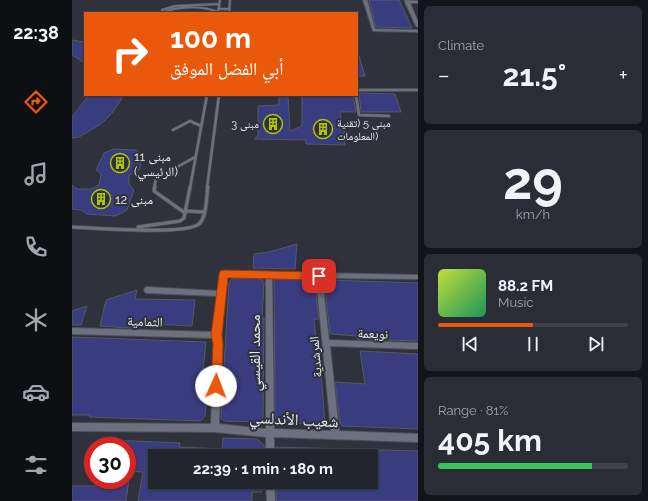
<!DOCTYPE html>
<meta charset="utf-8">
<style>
:root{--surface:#23252e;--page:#2b2d36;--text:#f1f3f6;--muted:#a3a5aa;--line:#40424a;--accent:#ea580c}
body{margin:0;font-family:Raleway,"Noto Naskh Arabic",sans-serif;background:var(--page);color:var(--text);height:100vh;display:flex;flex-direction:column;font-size:15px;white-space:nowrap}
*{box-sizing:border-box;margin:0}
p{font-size:13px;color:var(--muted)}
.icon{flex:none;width:22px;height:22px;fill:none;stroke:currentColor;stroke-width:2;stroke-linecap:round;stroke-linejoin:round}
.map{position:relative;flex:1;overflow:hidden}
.sheet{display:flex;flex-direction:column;gap:6px;padding:6px;background:#131419;width:230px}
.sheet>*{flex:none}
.guide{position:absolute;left:12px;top:12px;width:274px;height:84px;border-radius:0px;box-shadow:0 1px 3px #0004,0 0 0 1px var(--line);background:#ea580c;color:#fff;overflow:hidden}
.speed{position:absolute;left:12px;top:437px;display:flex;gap:8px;font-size:20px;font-weight:700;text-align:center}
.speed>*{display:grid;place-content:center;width:52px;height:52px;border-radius:50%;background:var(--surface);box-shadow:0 1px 3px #0004,0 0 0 1px var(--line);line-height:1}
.speed .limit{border:6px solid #d22;background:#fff;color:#111}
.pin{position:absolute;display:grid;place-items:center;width:34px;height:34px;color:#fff;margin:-17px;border-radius:8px;box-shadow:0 2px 6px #0006}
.me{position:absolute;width:44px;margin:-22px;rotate:2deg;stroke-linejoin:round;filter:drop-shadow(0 0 3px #0008)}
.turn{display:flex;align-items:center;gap:14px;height:84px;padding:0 20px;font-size:18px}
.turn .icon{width:52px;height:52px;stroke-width:2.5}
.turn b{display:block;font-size:28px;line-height:34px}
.big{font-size:30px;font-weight:700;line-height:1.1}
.sheet .card{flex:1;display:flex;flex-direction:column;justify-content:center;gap:6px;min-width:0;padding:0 14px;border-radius:6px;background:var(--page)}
.sheet .dial{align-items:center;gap:0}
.dial b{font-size:52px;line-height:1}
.song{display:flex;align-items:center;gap:12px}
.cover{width:48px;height:48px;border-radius:6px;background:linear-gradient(135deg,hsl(70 70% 55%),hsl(150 70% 35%))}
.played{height:4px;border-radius:2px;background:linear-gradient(90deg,var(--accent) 50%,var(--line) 50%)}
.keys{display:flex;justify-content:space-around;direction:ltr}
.heat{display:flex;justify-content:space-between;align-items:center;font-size:22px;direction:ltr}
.charge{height:6px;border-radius:3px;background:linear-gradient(90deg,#34c759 81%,var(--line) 0)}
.trip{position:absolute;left:76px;top:449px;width:230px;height:40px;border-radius:0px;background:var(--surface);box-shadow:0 1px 3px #0004,0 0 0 1px var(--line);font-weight:700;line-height:40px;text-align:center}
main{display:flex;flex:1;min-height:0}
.menu{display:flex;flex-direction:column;width:72px;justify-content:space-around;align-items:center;background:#0e0f12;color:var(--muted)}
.menu .icon{width:28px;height:28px}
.menu .active{color:var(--accent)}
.menu b{font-size:18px;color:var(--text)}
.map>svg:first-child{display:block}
.building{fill:#393c7e;stroke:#565865}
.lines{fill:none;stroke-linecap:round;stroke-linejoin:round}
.service-far2-casing{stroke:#4e4f5a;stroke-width:3}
.service-far1-casing{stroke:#4e4f5a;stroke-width:3.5}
.service-casing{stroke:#4e4f5a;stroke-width:4.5}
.minor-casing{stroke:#4e4f5a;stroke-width:2}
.service-far2{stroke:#6d707e;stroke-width:2}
.service-far1{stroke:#6d707e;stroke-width:2.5}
.service{stroke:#6d707e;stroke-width:3}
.minor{fill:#6d707e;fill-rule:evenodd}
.route{fill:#ea580c;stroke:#983908}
.labels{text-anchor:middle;stroke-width:4;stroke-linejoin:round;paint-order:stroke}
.far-poi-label{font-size:11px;fill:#e9ebf3;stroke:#2f313d;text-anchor:start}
.poi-label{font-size:13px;fill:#e9ebf3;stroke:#2f313d;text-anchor:start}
.street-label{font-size:13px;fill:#e9ebf3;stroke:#2f313d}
.near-street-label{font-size:16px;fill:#e9ebf3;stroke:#2f313d}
</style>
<main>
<nav class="menu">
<b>22:38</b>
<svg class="icon active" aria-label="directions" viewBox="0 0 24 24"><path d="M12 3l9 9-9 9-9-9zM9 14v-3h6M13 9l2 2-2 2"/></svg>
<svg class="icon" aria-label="music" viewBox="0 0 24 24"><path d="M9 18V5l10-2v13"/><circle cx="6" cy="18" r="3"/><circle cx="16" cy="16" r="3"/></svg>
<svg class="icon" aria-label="phone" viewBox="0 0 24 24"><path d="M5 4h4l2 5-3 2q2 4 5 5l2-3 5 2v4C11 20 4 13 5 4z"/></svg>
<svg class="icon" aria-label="climate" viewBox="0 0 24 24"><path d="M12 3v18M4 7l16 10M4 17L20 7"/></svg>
<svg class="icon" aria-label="car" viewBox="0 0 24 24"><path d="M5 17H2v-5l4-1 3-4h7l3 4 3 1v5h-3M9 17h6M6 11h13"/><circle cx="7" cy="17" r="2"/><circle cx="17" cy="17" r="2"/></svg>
<svg class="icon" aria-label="filters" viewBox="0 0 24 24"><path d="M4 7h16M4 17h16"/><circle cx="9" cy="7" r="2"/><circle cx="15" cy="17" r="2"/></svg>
</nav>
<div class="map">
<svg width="346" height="501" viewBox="0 0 346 501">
<rect width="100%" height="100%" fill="#2f313d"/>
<path class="building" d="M297,0H327L340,28L304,27Z
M0,40L13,42V63L0,55Z
M285,56H287L293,76H285Z
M287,93L323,94L329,112H289Z
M17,95H52L40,113L29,124L7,137L0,138V117Z
M207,95H216L218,131L230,126V95H281L284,112H268L270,126H272L273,133H271L273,145L234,144V140L183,139L186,135V106L207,105Z
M42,149L64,150L71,156L67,170L57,175V184L62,190L55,210L44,216L15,214L9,210L0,209V185L5,189H19L27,185L29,174L24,170L32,153Z
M225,244L223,269L181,268L182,254L197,252Z
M161,278H187L192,282L190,318H192L191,417L188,422L152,421L149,418L157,282Z
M202,279H234L239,281L243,288L247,319H242L245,350H247L253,422L248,425L208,422L203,418Z
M255,280L346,283V341L285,339V336L258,334L252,282Z
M65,290L63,299L123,300L120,326L59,323L58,328L28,326L34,300Z
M15,306L9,325H0V311Z
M0,337L134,342L130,380H136L133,416L128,421L17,417L18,415H0Z
M288,351L346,354V429L270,426L268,423L263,382L293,384Z
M151,438L185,439L192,445V455L83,456V486L108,487V482H190V492H180V501H66L71,472L55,471V446H38L40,440L108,443L107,447L150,449Z
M204,447L346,451V501H204V482H299V456H204Z
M24,480H57L54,501H0V486H23Z"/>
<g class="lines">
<defs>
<path id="service-far2" d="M146,9H157
M90,10L103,6L147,4
M95,11C110,6 132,6 146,12
M146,13L148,0
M157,13L158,0"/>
<path id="service-far1" d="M285,90H346
M284,95L287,115L317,116
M101,130L118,121L129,126
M82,188L84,179L123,157
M118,188L135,95
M135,188L147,95"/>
<path id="service" d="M83,187L82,191L113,213
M113,211L132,212
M0,227C20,228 118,236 128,223C135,215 134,198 136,187
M66,227L108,221L112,218L118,187"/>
<path id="minor" d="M291,0H295L303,29L346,30V32L301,31Z
M333,0L346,1V3H338L346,22V27L344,26L333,2Z
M149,272H197L346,275V279L250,278L257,340L346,343V349L258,346L267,431L346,434V442L202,437V456H194V437L143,432L0,431V423L139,424L142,344L141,338L0,334V328L141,332L145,296L75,293L73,292L72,290L73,288L75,287L146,291ZM154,276L194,277V429L147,424L150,344L147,335L152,296L153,294L152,292ZM200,277L244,278L259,431L202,429Z
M194,482H202L203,501H195Z"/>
</defs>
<use href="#service-far2" class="service-far2-casing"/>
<use href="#service-far1" class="service-far1-casing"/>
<use href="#service" class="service-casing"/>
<use href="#minor" class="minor-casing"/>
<use href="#service-far2" class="service-far2"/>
<use href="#service-far1" class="service-far1"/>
<use href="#service" class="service"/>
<use href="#minor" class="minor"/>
</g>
<path class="route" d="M152,270L247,272L251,273L252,276L251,278L247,280L156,278L150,335L151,344L150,386L148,390L144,391L140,390L139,386L141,344L139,335L147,274L148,271Z"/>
<defs>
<symbol id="building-ring" viewBox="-11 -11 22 22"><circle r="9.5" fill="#2f313d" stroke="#afc504" stroke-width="1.5"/><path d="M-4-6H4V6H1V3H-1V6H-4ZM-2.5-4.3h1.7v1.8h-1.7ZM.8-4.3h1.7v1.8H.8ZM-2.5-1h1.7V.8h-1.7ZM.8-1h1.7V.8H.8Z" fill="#afc504"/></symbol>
</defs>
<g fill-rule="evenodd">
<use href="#building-ring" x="190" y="113" width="22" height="22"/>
<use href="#building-ring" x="240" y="118" width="22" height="22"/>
<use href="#building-ring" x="37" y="152" width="22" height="22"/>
<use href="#building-ring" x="18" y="188" width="22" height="22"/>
</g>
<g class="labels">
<g class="far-poi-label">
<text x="265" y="127">مبنى 5 (تقنية<tspan x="265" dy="13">المعلومات)</tspan></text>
<text x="187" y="128" text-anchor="end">مبنى 3</text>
</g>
<g class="poi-label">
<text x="62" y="161">مبنى 11<tspan x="62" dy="15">(الرئيسي)</tspan></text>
<text x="43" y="204">مبنى 12</text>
</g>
<g class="street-label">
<text transform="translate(73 321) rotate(2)" y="5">الثمامية</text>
<text transform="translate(301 333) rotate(2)" y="5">نويعمة</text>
<text transform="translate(243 357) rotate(-95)" y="5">المرشدية</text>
</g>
<g class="near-street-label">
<text transform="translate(182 353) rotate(-90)" y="6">محمد القيسي</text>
<text transform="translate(222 419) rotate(3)" y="6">شعيب الأندلسي</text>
</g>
</g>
</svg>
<div class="speed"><div class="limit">30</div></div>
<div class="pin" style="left:247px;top:276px;background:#d93025"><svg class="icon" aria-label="arrive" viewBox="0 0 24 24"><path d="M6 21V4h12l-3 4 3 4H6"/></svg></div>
<svg class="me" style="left:144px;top:386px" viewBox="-20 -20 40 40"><circle r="19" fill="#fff"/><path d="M0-13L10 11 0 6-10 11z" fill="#ea580c"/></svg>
<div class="trip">22:39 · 1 min · 180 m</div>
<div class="guide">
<div class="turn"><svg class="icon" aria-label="right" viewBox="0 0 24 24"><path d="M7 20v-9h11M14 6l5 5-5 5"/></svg><div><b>100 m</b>أبي الفضل الموفق</div></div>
</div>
</div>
<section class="sheet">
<div class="card"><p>Climate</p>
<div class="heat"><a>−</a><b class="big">21.5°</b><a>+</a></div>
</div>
<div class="card dial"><b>29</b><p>km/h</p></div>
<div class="card">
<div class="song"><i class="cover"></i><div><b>88.2 FM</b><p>Music</p></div></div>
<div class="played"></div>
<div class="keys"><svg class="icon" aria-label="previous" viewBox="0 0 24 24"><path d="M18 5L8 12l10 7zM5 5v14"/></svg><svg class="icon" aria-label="pause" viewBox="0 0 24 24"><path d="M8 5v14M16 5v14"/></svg><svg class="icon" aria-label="next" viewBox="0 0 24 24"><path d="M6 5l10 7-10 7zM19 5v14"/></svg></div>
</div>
<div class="card"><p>Range · 81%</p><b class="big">405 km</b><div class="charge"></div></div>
</section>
</main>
